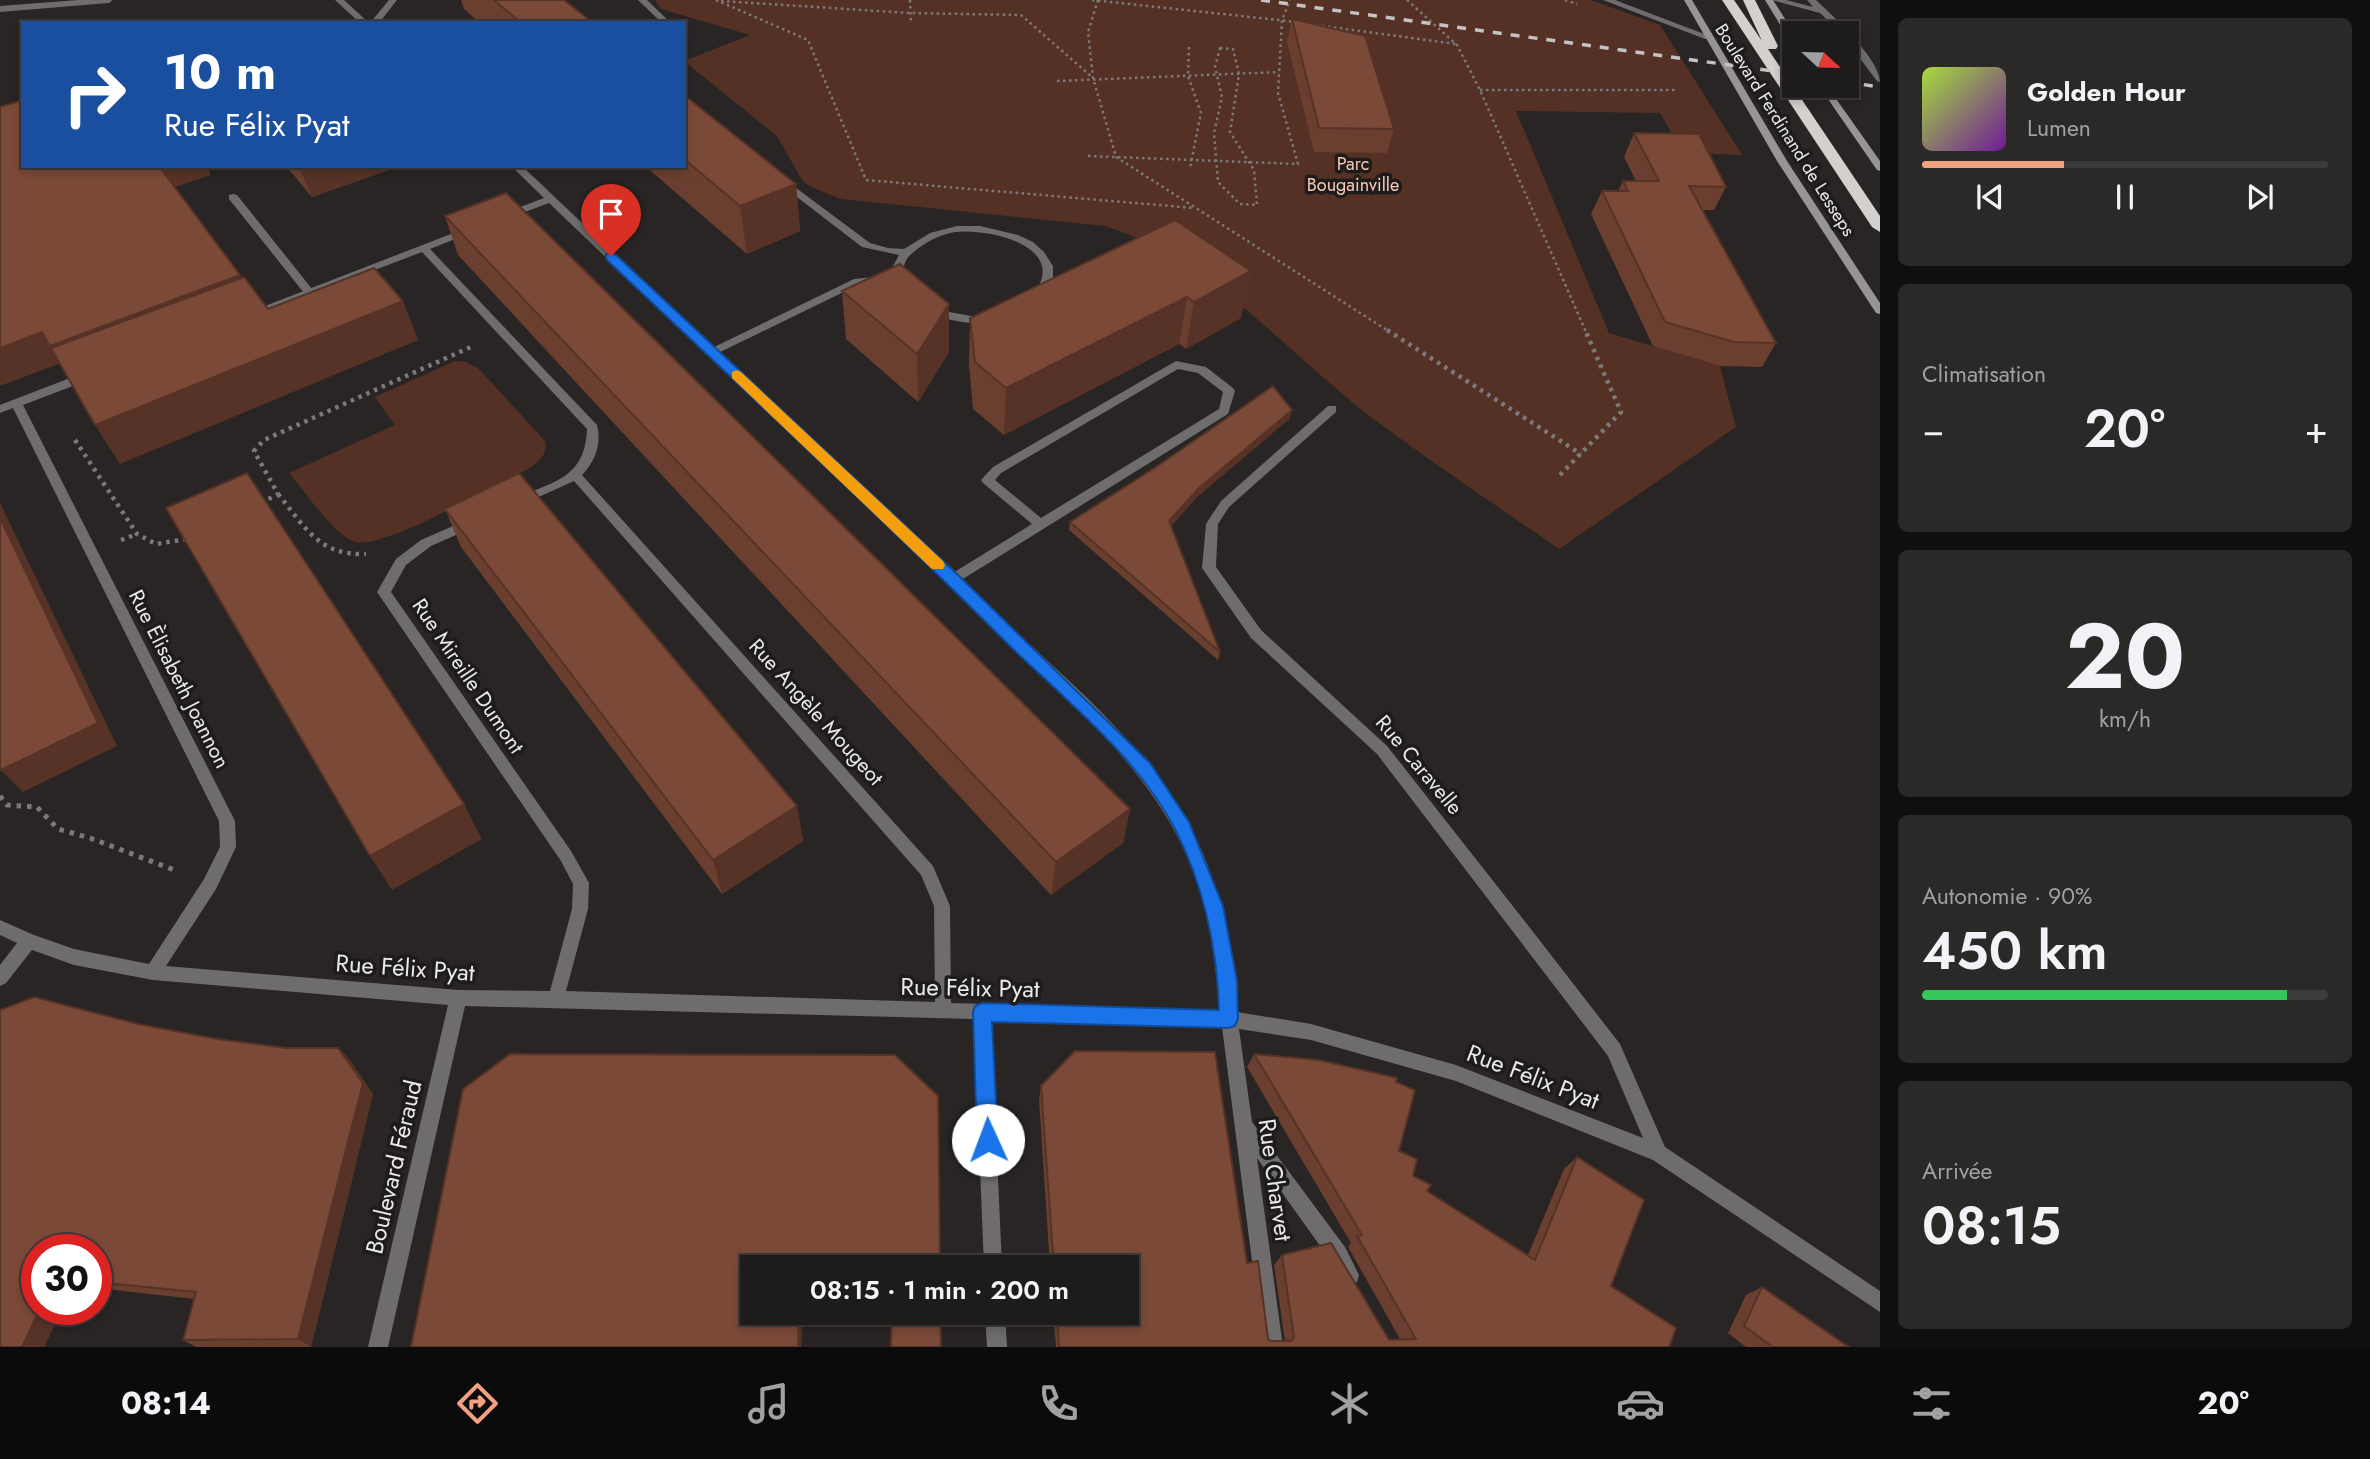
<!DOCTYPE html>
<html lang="fr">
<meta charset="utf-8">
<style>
:root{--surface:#1e1c1b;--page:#2b2928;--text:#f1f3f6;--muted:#a1a1a3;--line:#3c3a3a;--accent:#f3a081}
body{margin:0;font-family:Jost,sans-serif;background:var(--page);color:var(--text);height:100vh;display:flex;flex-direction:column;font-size:26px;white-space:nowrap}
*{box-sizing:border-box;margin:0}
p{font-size:23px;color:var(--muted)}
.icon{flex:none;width:38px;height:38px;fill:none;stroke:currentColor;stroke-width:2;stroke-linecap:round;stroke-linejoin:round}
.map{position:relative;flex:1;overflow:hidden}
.drawer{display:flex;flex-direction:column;gap:18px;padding:18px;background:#100f0f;width:490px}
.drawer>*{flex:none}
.hud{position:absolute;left:21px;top:21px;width:665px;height:147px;border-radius:0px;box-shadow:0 4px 10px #0003,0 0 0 2px var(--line);background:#1a4fa0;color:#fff;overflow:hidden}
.needle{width:46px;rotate:112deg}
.tools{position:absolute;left:1782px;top:21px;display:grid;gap:14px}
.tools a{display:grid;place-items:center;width:77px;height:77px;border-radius:0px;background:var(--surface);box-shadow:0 4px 10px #0003,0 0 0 2px var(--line);font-size:35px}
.speed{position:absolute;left:21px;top:1234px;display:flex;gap:14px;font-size:35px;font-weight:700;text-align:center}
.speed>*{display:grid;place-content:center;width:91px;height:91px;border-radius:50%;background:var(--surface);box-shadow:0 4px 10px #0003,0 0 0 2px var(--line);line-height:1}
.speed .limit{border:10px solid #d22;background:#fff;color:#111}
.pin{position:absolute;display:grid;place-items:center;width:60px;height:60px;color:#fff;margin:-72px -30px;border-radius:50% 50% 50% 0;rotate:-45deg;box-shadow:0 0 7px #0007}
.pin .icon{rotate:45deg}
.me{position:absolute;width:77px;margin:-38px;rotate:358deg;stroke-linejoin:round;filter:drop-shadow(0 0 5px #0008)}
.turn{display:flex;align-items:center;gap:24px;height:147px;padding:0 28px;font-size:32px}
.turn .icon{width:91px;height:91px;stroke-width:2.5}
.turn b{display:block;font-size:49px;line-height:60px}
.big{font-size:52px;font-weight:600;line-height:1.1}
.drawer .tile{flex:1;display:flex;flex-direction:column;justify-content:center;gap:10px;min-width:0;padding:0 24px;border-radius:10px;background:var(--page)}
.drawer .dial{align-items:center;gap:0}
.dial b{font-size:91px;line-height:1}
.song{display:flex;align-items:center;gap:21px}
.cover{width:84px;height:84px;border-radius:10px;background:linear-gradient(135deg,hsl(80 70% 55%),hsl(280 70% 35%))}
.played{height:7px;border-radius:4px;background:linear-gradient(90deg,var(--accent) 35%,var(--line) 35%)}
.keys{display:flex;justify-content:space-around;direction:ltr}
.heat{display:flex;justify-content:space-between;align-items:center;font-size:38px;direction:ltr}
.charge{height:10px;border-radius:5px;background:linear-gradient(90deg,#34c759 90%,var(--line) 0)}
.trip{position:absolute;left:740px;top:1255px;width:399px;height:70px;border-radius:0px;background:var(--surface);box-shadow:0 4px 10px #0003,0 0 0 2px var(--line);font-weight:600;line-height:70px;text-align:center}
.dock{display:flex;height:112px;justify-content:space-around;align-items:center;background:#0c0b0b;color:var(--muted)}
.dock .icon{width:49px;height:49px}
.dock .active{color:var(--accent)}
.dock b{font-size:32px;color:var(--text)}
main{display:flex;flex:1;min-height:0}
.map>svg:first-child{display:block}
.green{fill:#553125}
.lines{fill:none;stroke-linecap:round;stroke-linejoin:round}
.path-far2{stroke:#7c7a79;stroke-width:2.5;stroke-dasharray:2.5 3.5;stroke-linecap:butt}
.path-far1{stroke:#7c7a79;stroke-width:4.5;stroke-dasharray:3.5 5;stroke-linecap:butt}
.path{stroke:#7c7a79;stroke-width:5;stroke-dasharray:4.5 6;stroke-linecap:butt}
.lane{fill:#6e6c6c;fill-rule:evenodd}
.street{fill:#6e6c6c;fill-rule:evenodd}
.secondary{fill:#979494;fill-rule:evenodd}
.highway{fill:#d3d0ce;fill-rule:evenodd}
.rail{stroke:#c4c2c2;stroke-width:3.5;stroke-dasharray:9 9;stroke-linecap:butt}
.wall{fill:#6a3f2f}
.shaded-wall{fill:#563326}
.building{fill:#7b4937;stroke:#563326;stroke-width:2}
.route{fill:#1a73e8;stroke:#114b97;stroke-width:2}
.slow{fill:#f59e0b}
.labels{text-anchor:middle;stroke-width:7;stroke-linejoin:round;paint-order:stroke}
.far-street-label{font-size:18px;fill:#ebe9e9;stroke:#1e1c1b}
.far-park-label{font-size:18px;fill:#fbc9b7;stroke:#1e1c1b}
.street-label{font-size:21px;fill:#ebe9e9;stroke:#1e1c1b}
.near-street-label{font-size:24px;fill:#ebe9e9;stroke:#1e1c1b}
</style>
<main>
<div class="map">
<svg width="1880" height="1347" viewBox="0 0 1880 1347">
<rect width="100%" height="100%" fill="#282524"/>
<path class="green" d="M655,0H1591L1660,25L1742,155L1683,153L1660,113L1516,111L1609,333L1720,366L1736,427L1559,549C1496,505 1432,463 1371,417C1286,352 1211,259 1105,226L841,199L809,186L802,180L777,136L684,61L750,35L661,9Z
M455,361L466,362L479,369L545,441C548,455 540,460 530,468C499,483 385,549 356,542C335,537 304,490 289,473L395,425L375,397Z"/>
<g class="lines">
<path class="path-far2" d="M716,0L808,40L866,180L1193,208
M910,0L911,23
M1092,0L1297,22
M1098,0L1088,32L1093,78L1116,157L1390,332
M1407,0L1457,45L1480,90L1586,332
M1565,0L1577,4
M721,1L910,13L1021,15L1093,78
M1316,25L1456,44
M1189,47L1188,76L1201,113L1190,168
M1220,48L1233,49L1239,74L1230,132L1254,170L1257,205L1240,204L1218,182L1214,133L1222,97L1215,67Z
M1057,81L1279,72
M1480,90H1675
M1088,156L1298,164L1278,93L1282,20L1290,0"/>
<path class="path-far1" d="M1387,330L1581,454
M75,440L137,534L156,544L187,539
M1560,475L1621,412L1585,330
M278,494C305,527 319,556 366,554
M261,503L278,494L254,451L264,440L473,346
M121,540L137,534"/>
<path class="path" d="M0,796L7,805L37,807L58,829L90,838L177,871"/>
<path class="lane" d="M546,0H555L582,23H572Z
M638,0H647L671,23H662Z
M1772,0H1786L1813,7L1807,0H1816C1833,16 1880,59 1880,82L1877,81L1846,40V33H1841L1820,13Z
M784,179L870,243L888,248L904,249L930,233L957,226H980L1018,235L1033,242L1044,252L1053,266V280L1043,299H1035L1034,297C1038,287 1045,277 1042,266C1035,238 979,229 955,232C942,234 930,240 920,247C913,252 904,259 904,268C903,273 905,279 905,284L900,287L896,286L893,266L899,255L862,247L780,184V180Z
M233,194L237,195L312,289V293H304L229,199V195Z
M883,276L887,277V281L860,284L716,354L712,355L706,351L854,279Z
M933,309L971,316L989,315L995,318C978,329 947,319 929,314V310Z
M1176,361L1206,367L1233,388L1235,391L1228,414L958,582H948L946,579L948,576L1032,524L983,483L981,480L993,467ZM1178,369L1198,373L1223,392L1219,409L1041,518L995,480L1001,473Z"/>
<path class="street" d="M78,0H113L109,3L0,12V6Z
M335,0H344L369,23H360Z
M389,0H397L379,23H370Z
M1603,0H1615L1712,37L1705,39Z
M511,166H522C673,310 828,451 978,596C1051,667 1136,732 1187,821C1220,879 1232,946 1237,1012L1311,1024L1456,1065L1643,1138L1608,1056L1377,754L1251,638L1202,568L1206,524L1221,501L1328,406H1336V412L1229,507L1218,524L1216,567L1261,630L1387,746L1527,924L1620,1044L1665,1147L1880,1291V1312L1653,1160L1456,1081L1311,1040L1239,1029L1252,1122L1345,1247L1359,1275L1357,1282L1350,1284L1343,1282L1331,1261L1257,1158L1283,1347H1263L1222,1027L991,1020L1002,1267H984L974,1019L465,1006L388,1347H368L448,1005L153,980L74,965L32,950L6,983L0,986V965L17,943L0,935V920L34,935L74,949L149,964L204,879L220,847L219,821L13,408L0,413V405L83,373H91L93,376L91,379L23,405L235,821L236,847L216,889L166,966L458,990L550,991L572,909L573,884L561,861L377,592L396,559L421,540L469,519L474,521L475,524L474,527L431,546L406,565L391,592L571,851L589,883L588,909L566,991L935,1002L934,906L921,875L574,481L523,504H515L513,501L515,498C554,482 585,478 587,429L422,252L254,316L250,317L244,314L469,227L474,230L473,232L430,249L597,425C602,443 595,462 582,475L933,866L950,906L951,1003L1220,1011C1211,864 1167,797 1065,696L549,203L509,218H501V214L544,198Z
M985,1312H1005L1007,1347H987Z"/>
<path class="secondary" d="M1684,0H1692L1787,161L1880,303V314L1876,313L1777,161Z
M1765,0H1773L1794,33V44L1790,41Z
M1819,86H1827L1880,161V171L1877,170Z"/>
<path class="highway" d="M1722,0H1734L1762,41L1743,0H1755L1778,46L1776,49H1768L1880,216V232L1872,227Z"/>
<path class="rail" d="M1261,0L1794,74
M1846,82L1880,87"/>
</g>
<path class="wall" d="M461,0H564L593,23H480L464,9Z
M1292,19L1394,129L1387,153L1314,152L1287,42Z
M684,95L796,184L800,231L747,254L645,166H684Z
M1634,133L1726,187L1714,210H1703L1776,343L1762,367L1720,366L1653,346L1591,214L1602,191H1618L1623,181H1636L1624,157Z
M286,166H400L312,197Z
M445,216L1130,809L1123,843L1051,895L458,255Z
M1251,271L1241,318L1186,349L1179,344L1004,435L973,409L969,365L970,318Z
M842,291L949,352L918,402L846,339Z
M1292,410L1289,419L1197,497L1171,526L1220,652L1218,660L1069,530L1070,522Z
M445,509L797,806L803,841L722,894L461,547Z
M34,997L138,1024L217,1039L286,1048H338L349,1059L373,1094L311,1347H196L183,1340L195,1299L96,1288V1250H37V1309H62L44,1347H0V1010Z
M1254,1054L1396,1082L1399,1151L1413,1176L1427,1191L1528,1255L1564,1169L1577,1157L1611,1286L1669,1347H1056L1053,1312H1127V1267H1050L1039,1099L1041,1086L1247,1263L1268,1339L1271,1341H1285L1274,1265L1282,1255L1389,1340L1400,1339L1348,1247L1351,1243L1247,1067Z
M1762,1287L1849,1347H1746L1728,1333L1746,1295Z
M752,1312H940L892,1317L802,1318L801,1347H411Z"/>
<path class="shaded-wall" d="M157,166H207L211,175L169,189Z
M299,166H400L312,197Z
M796,184L800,231L747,254L740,206Z
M1251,271L1241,318L1186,349L1194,302Z
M240,275L255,305L61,363L0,386V348L42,332Z
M1187,297L1179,344L1004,435L1006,388Z
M403,301L418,340L120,464L95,425Z
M949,304V352L918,402L917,354Z
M1292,410L1289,419L1197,497L1168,530L1169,521L1199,488Z
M0,503L117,746L23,792L1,770Z
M464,804L482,839L392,890L370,856Z
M797,806L803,841L722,894L713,860Z
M1130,809L1123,843L1051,895L1056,862Z
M338,1048L349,1059L373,1094L311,1347L298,1339Z
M40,1309H62L44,1347H22Z
M799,1312H800L802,1318L801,1347H798Z"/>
<path class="building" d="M494,0H564L593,23H521Z
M1292,19L1365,36L1394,129L1319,128Z
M684,95L796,184L740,206L684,159Z
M23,100V166H159L240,275L50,346L42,332L0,348V107Z
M1634,133L1699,134L1726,187L1689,186L1776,343L1734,342L1665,322L1602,191H1628L1623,181H1659Z
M506,193L1130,809L1056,862L445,216Z
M1175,220L1251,271L1194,302L1187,297L1006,388L975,362L970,318Z
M900,264L949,304L917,354L842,291Z
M374,268L403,301L95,425L51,348L244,277L268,309Z
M1273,386L1292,410L1199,488L1169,521L1220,652L1070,522L1156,467Z
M247,473L464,804L370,856L166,508Z
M519,473L797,806L713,860L445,509Z
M0,518L98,723L1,770L0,767Z
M34,997L138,1024L217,1039L286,1048H338L363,1083L298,1339L183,1340L196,1292L96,1282V1250H37V1309H40L22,1347H0V1010Z
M1075,1051L1215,1052L1247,1263L1258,1261L1268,1339L1271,1341H1291L1294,1338L1282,1255L1331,1243L1389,1340L1416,1339L1357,1236L1362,1235L1254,1054L1319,1060L1397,1078L1396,1082L1415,1090L1399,1151L1417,1159L1413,1176L1431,1185L1427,1191L1535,1260L1577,1157L1644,1200L1611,1286L1676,1328L1669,1347H1059L1057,1312H1127V1267H1054L1041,1086Z
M510,1054L895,1055L938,1096L940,1267H752V1312H799L798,1347H411L463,1089Z
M1762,1287L1824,1330L1849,1347H1773L1744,1326Z
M892,1312H940L941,1347H891Z"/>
<path class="route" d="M611,253L615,254L958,575L1150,763L1189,822L1223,906L1237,981L1238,1019L1235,1026L1228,1028L992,1022L998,1140L995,1147L988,1150L980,1147L977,1140L973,1012L975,1006L982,1003L1219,1010C1217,949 1204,887 1176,831C1140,760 1068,702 1011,647C879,515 742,388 606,259V254Z"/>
<path class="slow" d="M737,370L741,372L943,561L945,565L943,569H932L732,378V372Z"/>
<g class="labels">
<g class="far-street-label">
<text transform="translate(1785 130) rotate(58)" y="6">Boulevard Ferdinand de Lesseps</text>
</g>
<g class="far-park-label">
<text x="1353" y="170">Parc<tspan x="1353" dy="21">Bougainville</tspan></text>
</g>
<g class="street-label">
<text transform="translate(468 676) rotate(56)" y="7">Rue Mireille Dumont</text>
<text transform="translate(179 679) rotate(63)" y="7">Rue Èlisabeth Joannon</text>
<text transform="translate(816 712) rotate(48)" y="7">Rue Angèle Mougeot</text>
<text transform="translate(1419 765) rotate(50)" y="7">Rue Caravelle</text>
</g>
<g class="near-street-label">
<text transform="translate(405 968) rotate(4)" y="8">Rue Félix Pyat</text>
<text transform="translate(970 988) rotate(1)" y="8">Rue Félix Pyat</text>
<text transform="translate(1533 1077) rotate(21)" y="8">Rue Félix Pyat</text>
<text transform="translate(394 1167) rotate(-77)" y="8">Boulevard Féraud</text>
<text transform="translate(1275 1180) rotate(82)" y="8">Rue Charvet</text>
</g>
</g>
</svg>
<div class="tools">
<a><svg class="needle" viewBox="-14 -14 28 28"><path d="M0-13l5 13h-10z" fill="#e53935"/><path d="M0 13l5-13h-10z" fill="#a1a1a3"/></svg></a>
</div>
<div class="speed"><div class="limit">30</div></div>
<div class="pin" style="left:611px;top:256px;background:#d93025"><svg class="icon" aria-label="arrive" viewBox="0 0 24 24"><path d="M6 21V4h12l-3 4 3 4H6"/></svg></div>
<svg class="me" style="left:988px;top:1140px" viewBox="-20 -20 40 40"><circle r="19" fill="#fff"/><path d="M0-13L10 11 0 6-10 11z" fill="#1a73e8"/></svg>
<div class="trip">08:15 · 1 min · 200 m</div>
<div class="hud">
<div class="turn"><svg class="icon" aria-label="right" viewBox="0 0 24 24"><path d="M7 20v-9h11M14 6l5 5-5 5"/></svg><div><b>10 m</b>Rue Félix Pyat</div></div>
</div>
</div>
<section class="drawer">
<div class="tile">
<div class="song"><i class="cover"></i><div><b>Golden Hour</b><p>Lumen</p></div></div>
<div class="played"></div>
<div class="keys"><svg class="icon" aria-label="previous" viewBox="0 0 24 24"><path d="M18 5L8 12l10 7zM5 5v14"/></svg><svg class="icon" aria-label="pause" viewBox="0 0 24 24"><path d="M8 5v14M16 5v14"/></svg><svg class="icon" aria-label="next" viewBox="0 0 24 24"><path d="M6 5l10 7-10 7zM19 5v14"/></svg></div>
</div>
<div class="tile"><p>Climatisation</p>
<div class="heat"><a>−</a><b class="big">20°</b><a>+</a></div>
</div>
<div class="tile dial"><b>20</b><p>km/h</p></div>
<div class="tile"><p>Autonomie · 90%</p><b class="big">450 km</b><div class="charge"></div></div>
<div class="tile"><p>Arrivée</p><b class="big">08:15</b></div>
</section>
</main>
<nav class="dock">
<b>08:14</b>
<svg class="icon active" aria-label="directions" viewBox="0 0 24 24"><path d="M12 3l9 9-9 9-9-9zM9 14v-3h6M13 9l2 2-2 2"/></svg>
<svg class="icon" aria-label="music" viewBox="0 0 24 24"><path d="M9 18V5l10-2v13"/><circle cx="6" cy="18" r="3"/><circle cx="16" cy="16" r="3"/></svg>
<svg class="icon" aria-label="phone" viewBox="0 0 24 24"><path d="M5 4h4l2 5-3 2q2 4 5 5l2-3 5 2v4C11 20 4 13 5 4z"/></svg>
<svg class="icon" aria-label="climate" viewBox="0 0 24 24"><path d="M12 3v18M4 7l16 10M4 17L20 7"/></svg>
<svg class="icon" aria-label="car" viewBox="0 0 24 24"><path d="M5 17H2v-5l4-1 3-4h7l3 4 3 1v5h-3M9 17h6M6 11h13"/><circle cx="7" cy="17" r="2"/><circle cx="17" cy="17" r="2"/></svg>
<svg class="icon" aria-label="filters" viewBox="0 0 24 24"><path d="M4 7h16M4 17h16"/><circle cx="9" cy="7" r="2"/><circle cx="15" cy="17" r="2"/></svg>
<b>20°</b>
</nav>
